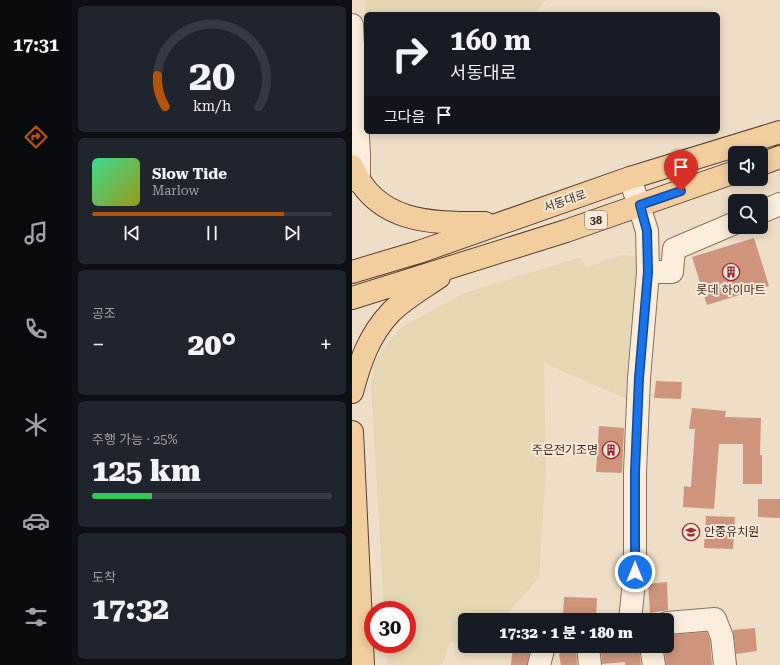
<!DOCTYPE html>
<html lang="ko">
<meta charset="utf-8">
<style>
:root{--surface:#171b24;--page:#20242c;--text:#f1f3f6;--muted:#9ea1a6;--line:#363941;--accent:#b45309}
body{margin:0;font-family:"Roboto Serif","Noto Sans KR",serif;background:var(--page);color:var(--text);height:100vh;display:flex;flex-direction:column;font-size:15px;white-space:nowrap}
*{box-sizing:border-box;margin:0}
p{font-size:13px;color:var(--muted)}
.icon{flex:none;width:22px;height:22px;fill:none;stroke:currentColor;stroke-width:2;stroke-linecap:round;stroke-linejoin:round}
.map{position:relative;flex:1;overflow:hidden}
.sheet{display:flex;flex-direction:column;gap:6px;padding:6px;background:#0d0f14;width:280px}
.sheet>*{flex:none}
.hud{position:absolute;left:12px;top:12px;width:356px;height:122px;border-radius:6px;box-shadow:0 2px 10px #0003;background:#171b24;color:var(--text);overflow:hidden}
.tools{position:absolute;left:376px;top:146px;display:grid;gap:8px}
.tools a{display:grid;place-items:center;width:40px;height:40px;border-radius:6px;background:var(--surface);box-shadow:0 2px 10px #0003;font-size:20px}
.speed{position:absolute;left:12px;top:601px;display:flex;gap:8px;font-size:20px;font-weight:700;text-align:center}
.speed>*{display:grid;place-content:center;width:52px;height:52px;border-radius:50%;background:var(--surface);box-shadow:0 2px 10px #0003;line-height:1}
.speed .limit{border:6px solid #d22;background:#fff;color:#111}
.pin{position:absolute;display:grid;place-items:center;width:34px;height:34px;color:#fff;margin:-41px -17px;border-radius:50% 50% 50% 0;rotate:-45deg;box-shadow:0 0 4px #0007}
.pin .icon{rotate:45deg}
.me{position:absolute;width:44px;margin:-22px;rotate:0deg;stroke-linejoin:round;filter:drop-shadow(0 0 3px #0008)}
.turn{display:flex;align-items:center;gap:14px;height:84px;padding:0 20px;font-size:18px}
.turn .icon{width:52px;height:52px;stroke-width:2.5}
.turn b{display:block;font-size:28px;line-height:34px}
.then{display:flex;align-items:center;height:38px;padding:0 20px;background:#0003;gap:8px;font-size:15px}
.big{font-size:30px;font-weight:800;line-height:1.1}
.sheet .widget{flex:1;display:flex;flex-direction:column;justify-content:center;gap:6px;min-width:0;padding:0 14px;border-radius:6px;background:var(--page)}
.sheet .dial{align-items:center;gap:0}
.dial svg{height:104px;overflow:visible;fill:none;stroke:var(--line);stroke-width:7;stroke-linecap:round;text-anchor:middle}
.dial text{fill:var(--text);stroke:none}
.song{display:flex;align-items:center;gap:12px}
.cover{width:48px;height:48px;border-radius:6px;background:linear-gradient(135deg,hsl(150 70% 55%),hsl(60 70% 35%))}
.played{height:4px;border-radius:2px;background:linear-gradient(90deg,var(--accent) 80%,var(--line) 80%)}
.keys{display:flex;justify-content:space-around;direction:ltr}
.heat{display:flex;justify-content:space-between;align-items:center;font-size:22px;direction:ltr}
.charge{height:6px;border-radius:3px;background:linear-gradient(90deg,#34c759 25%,var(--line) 0)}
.trip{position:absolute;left:106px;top:613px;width:216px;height:40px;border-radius:6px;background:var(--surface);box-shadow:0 2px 10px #0003;font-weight:800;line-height:40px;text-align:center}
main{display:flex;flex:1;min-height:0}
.tabs{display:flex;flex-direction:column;width:72px;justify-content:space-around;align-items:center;background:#090b0e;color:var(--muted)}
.tabs .icon{width:28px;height:28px}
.tabs .selected{color:var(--accent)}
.tabs b{font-size:18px;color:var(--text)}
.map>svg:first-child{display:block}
.farmland{fill:#e5d7b4}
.building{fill:#ce947c}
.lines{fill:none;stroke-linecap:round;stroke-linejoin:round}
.minor-casing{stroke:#8b6f5c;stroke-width:24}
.major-casing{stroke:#593e30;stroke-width:24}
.minor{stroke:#faeddb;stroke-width:22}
.major{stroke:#f2ce9f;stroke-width:22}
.route-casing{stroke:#114b97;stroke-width:10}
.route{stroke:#1a73e8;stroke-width:7}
.labels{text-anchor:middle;stroke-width:4;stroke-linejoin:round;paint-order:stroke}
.shield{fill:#f6e9d7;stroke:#746357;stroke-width:1}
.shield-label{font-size:11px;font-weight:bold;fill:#3c2a20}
.street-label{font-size:12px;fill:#3c2a20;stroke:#f6e9d7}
.poi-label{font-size:12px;fill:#3c2a20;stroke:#f6e9d7}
</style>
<main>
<nav class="tabs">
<b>17:31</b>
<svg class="icon selected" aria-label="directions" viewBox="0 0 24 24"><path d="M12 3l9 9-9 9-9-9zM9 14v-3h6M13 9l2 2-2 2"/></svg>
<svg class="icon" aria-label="music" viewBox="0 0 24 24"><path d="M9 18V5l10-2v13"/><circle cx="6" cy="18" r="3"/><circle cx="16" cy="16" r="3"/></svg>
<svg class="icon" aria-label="phone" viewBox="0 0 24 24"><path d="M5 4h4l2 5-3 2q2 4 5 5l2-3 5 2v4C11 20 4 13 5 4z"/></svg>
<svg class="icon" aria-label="climate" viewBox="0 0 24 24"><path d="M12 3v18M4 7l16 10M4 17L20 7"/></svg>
<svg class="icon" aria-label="car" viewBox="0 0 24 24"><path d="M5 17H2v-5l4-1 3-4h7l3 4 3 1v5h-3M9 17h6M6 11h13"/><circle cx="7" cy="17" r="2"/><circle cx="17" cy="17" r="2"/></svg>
<svg class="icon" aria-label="filters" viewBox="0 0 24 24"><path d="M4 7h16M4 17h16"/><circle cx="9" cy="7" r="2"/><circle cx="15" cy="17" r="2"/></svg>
</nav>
<section class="sheet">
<div class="widget dial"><svg viewBox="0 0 100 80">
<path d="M14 69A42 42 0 1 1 86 69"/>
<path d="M14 69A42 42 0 0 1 8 45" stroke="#b45309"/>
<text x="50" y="56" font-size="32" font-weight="700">20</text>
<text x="50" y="72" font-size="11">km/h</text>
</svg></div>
<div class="widget">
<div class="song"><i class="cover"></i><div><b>Slow Tide</b><p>Marlow</p></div></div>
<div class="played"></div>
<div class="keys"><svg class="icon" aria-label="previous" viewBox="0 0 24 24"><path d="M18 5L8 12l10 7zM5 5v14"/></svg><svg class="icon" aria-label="pause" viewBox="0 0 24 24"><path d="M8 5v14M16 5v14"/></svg><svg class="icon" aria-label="next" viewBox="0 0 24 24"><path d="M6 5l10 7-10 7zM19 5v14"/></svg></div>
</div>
<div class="widget"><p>공조</p>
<div class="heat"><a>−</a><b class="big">20°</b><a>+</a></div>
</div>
<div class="widget"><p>주행 가능 · 25%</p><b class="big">125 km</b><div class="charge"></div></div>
<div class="widget"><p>도착</p><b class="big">17:32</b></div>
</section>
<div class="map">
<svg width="428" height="665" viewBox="0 0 428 665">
<rect width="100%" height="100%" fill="#efdec7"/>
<path class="farmland" d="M13,0H195L191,2L184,14H14V26Z
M271,255L289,257L279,401L192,363L194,472L187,578L149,620H113V642L98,643L90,665H35L34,644H55V610H32L19,388L22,361L48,328L110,294L228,257L234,267Z"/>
<path class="building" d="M402,238L417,286L355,305L340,257Z
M304,381L330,382L329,399L302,398Z
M340,408L374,411L373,417L409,418L408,455H410V484H391V444H367L362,509L331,507L332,486L339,487L343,429H337Z
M247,426L272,428L270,473L244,472Z
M406,499H428V518L406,517Z
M354,516L383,517L381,549L352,548Z
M315,582L316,610L298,613L296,584Z
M212,597L245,598L244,617L211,618Z
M403,628L405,651L384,654L381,630Z
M355,632L358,640L360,665H314L312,646H315V635Z
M161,646H179L175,665H159Z
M212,646H224L225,665H209L207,655Z
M249,646H287L289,665H273V662L250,664Z"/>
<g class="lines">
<defs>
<path id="minor" d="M0,25L7,155V182
M409,212L428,204
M296,272H320L322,249L383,223
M278,620L283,572V472L287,378L296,272L295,231L278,178
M315,623L363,619L370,637L373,665
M236,646L238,665
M299,646L302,665
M187,665L192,646"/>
<path id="major" d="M409,164L428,157
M0,166C24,224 80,223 133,223
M0,272L67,252L278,178L428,132
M0,298L214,231L383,172
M0,392C8,362 17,335 39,312C52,299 71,288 87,277
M0,432L11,665"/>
</defs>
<use href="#minor" class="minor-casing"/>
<use href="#major" class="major-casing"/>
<use href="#minor" class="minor"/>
<use href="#major" class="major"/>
</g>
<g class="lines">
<defs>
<path id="route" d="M283,572V472L287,378L296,272L295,231L288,205L329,191"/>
</defs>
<use href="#route" class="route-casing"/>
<use href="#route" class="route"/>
</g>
<defs>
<symbol id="building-ring" viewBox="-11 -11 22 22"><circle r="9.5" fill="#f6e9d7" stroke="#9c2b39" stroke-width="1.5"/><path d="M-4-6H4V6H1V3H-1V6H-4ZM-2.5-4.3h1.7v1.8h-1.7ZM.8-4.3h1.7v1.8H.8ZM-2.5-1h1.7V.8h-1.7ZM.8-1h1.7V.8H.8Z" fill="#9c2b39"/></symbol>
<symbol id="school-ring" viewBox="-11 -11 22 22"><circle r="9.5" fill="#f6e9d7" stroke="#9c2b39" stroke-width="1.5"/><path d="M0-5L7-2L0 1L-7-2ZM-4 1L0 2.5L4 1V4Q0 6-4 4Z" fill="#9c2b39"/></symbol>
</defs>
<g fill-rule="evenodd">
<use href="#building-ring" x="369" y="262" width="20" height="20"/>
<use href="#building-ring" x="249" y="440" width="20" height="20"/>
<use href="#school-ring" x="329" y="522" width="20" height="20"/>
</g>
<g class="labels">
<rect class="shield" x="233" y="211" width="22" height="18" rx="3"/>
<g class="shield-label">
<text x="244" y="224">38</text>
</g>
<g class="street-label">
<text transform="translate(213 201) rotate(-19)" y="4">서동대로</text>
</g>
<g class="poi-label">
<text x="379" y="294">롯데 하이마트</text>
<text x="246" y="454" text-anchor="end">주은전기조명</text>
<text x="352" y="536" text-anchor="start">안중유치원</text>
</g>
</g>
</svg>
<div class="tools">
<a><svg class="icon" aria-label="sound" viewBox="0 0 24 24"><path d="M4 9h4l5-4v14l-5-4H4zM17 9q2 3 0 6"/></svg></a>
<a><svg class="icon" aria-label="search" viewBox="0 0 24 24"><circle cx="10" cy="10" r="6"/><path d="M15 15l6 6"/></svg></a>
</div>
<div class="speed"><div class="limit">30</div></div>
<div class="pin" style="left:329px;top:191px;background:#d93025"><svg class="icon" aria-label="arrive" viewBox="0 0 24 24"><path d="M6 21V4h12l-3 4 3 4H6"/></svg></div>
<svg class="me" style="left:283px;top:572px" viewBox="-20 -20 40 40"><circle r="17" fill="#1a73e8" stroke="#fff" stroke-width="3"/><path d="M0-11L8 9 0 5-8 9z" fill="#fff"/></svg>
<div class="trip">17:32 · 1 분 · 180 m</div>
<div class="hud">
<div class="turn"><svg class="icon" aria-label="right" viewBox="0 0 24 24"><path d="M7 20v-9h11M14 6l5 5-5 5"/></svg><div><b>160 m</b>서동대로</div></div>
<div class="then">그다음<svg class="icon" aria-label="arrive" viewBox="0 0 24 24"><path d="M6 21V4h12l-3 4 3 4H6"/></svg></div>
</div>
</div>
</main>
